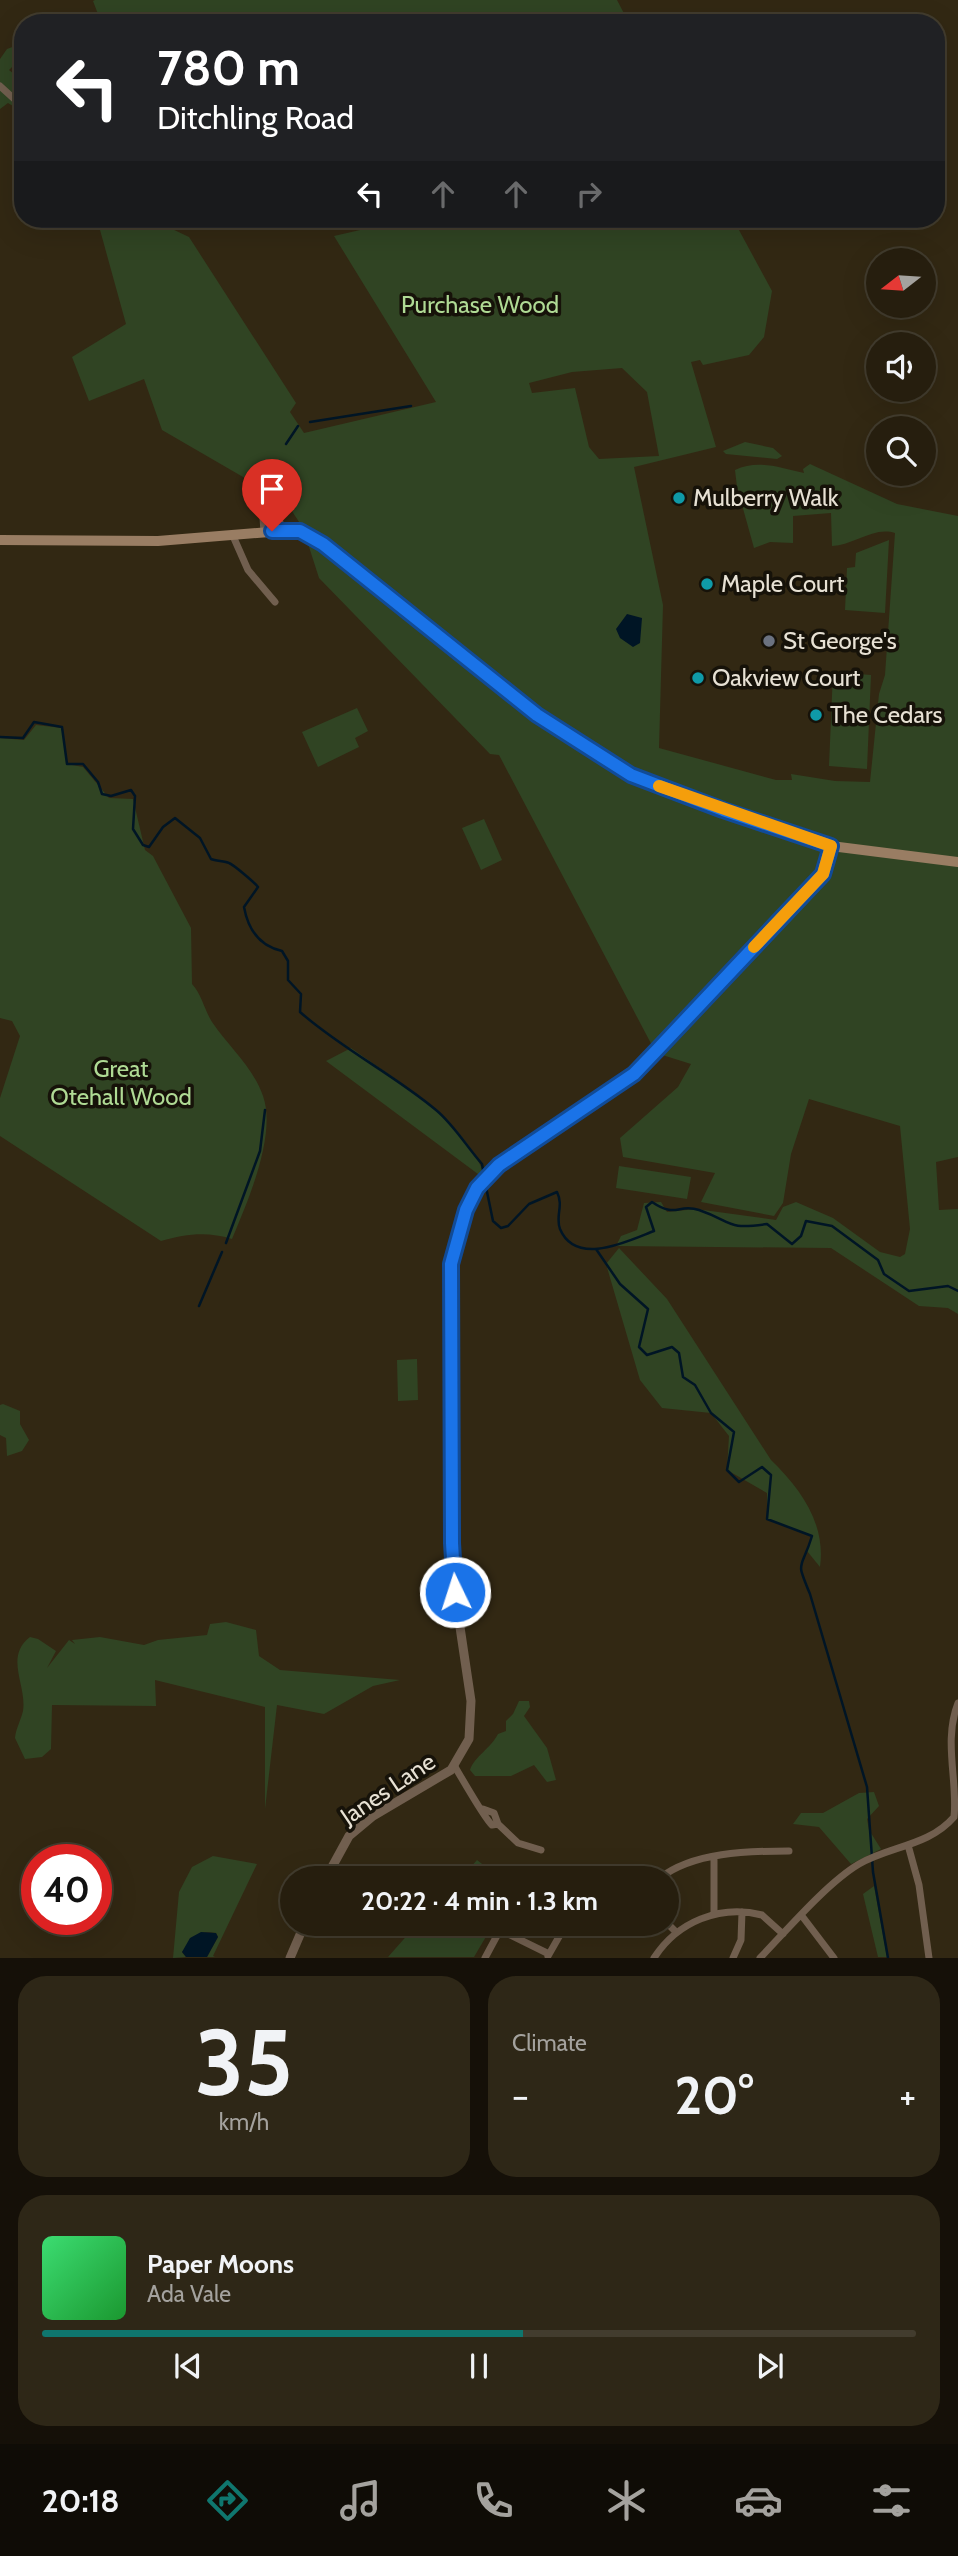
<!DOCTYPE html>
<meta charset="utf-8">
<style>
:root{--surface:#261e0e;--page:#2e2717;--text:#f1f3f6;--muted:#a4a29e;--line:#423c2e;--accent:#0f766e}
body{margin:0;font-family:Cabin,sans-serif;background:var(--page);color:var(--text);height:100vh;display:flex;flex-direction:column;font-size:26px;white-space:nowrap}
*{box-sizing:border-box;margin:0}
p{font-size:23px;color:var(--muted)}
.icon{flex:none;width:38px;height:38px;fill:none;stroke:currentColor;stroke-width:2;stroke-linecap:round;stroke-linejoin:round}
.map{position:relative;height:1958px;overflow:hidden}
.details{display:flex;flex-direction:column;gap:18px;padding:18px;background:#151008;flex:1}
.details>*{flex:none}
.guide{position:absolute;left:14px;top:14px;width:931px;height:214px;border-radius:28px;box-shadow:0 7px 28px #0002,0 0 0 2px var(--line);background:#202124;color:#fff;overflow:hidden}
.needle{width:46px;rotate:253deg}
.buttons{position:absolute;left:866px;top:248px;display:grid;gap:14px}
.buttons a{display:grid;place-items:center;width:70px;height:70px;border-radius:50%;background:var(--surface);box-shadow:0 7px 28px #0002,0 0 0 2px var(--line);font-size:35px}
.speed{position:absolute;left:21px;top:1844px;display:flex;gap:14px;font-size:35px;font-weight:700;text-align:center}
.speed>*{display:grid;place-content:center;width:91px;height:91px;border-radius:50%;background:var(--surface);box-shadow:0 7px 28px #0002,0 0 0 2px var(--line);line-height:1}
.speed .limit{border:10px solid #d22;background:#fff;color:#111}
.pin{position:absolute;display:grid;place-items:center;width:60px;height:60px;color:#fff;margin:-72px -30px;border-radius:50% 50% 50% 0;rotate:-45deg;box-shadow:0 0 7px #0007}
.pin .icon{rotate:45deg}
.me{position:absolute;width:77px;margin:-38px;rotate:356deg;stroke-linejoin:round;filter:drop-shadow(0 0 5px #0008)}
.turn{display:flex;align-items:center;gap:24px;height:147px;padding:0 28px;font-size:32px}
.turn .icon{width:91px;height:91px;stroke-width:2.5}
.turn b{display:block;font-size:49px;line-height:60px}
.lanes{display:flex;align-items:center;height:66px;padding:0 28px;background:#0003;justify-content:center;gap:35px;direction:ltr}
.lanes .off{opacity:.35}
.big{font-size:52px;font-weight:700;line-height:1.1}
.details .tile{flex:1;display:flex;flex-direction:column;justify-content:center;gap:10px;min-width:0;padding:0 24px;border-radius:28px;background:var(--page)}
.details .dial{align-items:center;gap:0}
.dial b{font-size:91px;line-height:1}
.song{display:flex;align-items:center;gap:21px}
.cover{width:84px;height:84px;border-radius:10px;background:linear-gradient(135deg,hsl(140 70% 55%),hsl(130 70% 35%))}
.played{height:7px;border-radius:4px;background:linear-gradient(90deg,var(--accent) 55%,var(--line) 55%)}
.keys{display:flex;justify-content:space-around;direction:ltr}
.heat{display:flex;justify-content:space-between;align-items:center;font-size:38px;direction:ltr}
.details .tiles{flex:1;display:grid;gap:18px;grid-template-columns:1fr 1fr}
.tile:last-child{grid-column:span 2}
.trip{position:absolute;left:280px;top:1866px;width:399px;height:70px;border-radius:35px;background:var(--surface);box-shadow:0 7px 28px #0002,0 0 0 2px var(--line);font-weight:700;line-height:70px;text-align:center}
.tabs{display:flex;height:112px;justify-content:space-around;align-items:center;background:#0f0c06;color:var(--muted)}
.tabs .icon{width:49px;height:49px}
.tabs .selected{color:var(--accent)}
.tabs b{font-size:32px;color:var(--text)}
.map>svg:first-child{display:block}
.green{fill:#304423;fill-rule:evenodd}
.water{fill:#001525}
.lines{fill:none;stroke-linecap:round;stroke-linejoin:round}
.stream{stroke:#001525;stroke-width:2.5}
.minor{stroke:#715f4f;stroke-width:7}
.tertiary{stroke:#715f4f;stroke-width:9}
.secondary{stroke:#997d63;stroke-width:10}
.route-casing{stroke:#114b97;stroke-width:18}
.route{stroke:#1a73e8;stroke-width:12}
.slow{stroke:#f59e0b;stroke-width:12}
.culture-dot{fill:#0f9aa8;stroke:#161209;stroke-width:2.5}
.worship-dot{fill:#6b7280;stroke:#161209;stroke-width:2.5}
.labels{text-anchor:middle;stroke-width:7;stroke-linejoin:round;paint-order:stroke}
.park-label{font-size:24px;fill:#afda94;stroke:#161209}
.poi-label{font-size:24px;fill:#e7e1d4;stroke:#161209;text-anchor:start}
.street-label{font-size:24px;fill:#e7e1d4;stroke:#161209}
</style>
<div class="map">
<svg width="958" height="1958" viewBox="0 0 958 1958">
<rect width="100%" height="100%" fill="#322813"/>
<path class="green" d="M95,0H617L629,23L101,22L93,1Z
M23,43V56L9,70L23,81V112L8,103L0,109V59L7,49Z
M97,219H151L189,237L296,403L290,412L304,433L436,402L334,236L408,219H733L772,291L764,337L749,355L703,365L700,360L691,362L716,447L634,467L663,605L659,748L776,780H792L791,774L835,781L870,782L879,694L885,675L895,533C874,526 854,545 832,546L831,513L793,516V543L770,542L754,548L737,487L735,470C758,459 780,468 804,473L803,469L810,464L897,504L958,516V1157L936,1162L939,1210L958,1209V1314L948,1308L919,1306L831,1248L616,1246L621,1236L637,1230L644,1203L661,1202L667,1212L696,1209L776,1220L783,1207L796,1202L833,1218L880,1252L900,1257L905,1254L910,1229L900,1126L809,1099L791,1154L783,1203L774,1216L701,1202L715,1173L623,1157L620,1138L678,1087L691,1064L656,1053L499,755L490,754L319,578L303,528L286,502L162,430L144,379L89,401L72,357L126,324ZM622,368L647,392L659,456L599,459L589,447L575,388L532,393L529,383L572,372Z
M745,442L773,448L782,456L777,459L726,454L723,451Z
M889,540L885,613L845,610L847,568L855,567L856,553Z
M833,672L871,675L867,769L829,766Z
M357,708L368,731L355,738L359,747L318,767L302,732Z
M36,725L62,728L67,764L83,767L109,798L133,799L145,850L153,856L191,928L192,984C202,995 204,1009 212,1022C229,1047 253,1067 263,1096C277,1135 247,1203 232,1239C207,1231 186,1234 161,1241L0,1136V1098L20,1036L12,1021L0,1018V738L24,740Z
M484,819L502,860L481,870L462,828Z
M351,1048C397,1081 470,1123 486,1180L326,1061Z
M619,1166L691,1177L687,1199L616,1188Z
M619,1248L667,1299L771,1460C801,1489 826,1524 820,1567L807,1551L812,1536L767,1519V1493L727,1470L729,1436L711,1413L662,1408L640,1380L606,1264Z
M417,1359L418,1400L398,1401L397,1360Z
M3,1404L20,1411V1424L29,1440L22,1451L7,1456L6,1438L0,1435V1405Z
M226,1622L256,1630L259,1656L280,1670L400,1680L373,1686L324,1714L277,1705L265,1809V1707L155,1680L156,1706L52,1705L51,1749L42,1757L25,1759L15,1738C16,1728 21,1720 23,1711C27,1685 4,1657 30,1637L38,1639L56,1651L47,1668L69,1640L75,1644L72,1640L100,1637L144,1645L158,1640L207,1635L210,1624Z
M519,1701H529L530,1707L524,1716L547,1748L556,1780L547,1782L534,1765L511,1776H475L470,1770C474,1757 491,1748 498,1734L506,1731V1721L513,1714Z
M874,1792L879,1806L867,1819L869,1830L881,1849L851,1864L819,1827L793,1824L801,1813H823L859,1793Z
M213,1856L257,1864L213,1956L215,1957H207L218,1937L216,1933C194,1929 195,1940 182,1952L186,1957L173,1958L179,1892L192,1867Z
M477,1860L500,1878H461Z
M874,1886L887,1957H878L863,1894Z
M418,1923H494L474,1957H388Z"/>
<path class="water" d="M627,614L642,618L640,643L633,647L620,638L616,629Z
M201,1932L216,1933L218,1937L207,1957H186L182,1952L190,1938Z"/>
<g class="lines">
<path class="stream" d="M310,422L411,406
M286,444L298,426
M0,737L23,738L34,722L62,727L67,764H83L98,782L102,794L111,796L131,790L135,796L133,829L143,845L149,847L163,827L175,818L200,838L211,859C216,861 225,861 229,863C234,865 255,883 258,887L244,907C248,929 259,946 282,951L288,961V980L301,994L300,1012C342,1049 393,1074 436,1110C454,1125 467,1147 482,1164L484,1175
M485,1182L493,1221L501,1228L508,1226L529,1204L557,1192C564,1206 555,1216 560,1229C576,1267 628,1241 654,1231L646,1207L652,1202C677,1219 678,1203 699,1210C734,1222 725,1230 767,1224L792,1244L801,1236L806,1221L832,1226L878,1260L884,1274L909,1291L948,1286L958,1291
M226,1243L260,1151L265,1110
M596,1249L620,1284L648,1309L639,1347L647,1355L672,1347L679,1353L683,1377L695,1385L711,1413L734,1432L727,1470L739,1482L762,1467L771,1475L767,1519L812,1536C801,1572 795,1558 810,1594L867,1787L873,1872L888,1958
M199,1306L222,1252"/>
<path class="minor" d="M0,86L23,107
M264,532L263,518L269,512L278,514L282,531
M233,536L248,570L275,602
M454,1765C461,1777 485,1819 492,1825L498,1824L494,1813L483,1809
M498,1824L518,1843L541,1850
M908,1845L919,1885L929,1958
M660,1878C693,1852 748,1851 789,1851
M714,1914V1858
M802,1916L834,1958
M504,1923L500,1930L549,1954
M667,1923L676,1932
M548,1956L560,1935
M485,1958L500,1930
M654,1958C677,1922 720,1904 762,1915L783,1934
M733,1958L741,1940L742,1912
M760,1958C787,1930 827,1883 859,1864C890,1846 929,1846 954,1817C958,1781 943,1741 958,1703"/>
<path class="tertiary" d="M326,1878L349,1836L373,1816L451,1770L469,1739L471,1701L457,1607L452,1543L450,1408L451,1264L468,1206L477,1188L499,1165L634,1074L657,1050L823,874L831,846
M290,1958L305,1923"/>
<path class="secondary" d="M0,540L158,541L282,531L305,533L536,715L631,775L723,810L831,846L958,862"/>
</g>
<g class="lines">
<defs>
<path id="route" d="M272,531H300L323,544L537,715L631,775L723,810L831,846L823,874L657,1050L634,1074L499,1165L477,1188L466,1210L451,1264L452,1543L455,1592"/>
</defs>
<use href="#route" class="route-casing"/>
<use href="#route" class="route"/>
<path class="slow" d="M659,786L831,846L823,874L754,947"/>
</g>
<g class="culture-dot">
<circle cx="679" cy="498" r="7"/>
<circle cx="707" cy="584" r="7"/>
<circle cx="698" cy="678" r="7"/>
<circle cx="816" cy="715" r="7"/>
</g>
<circle class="worship-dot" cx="769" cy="641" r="7"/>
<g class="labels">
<g class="park-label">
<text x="480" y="313">Purchase Wood</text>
<text x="121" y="1077">Great<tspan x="121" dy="28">Otehall Wood</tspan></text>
</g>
<g class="poi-label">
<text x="693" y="506">Mulberry Walk</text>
<text x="721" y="592">Maple Court</text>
<text x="783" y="649">St George's</text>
<text x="712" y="686">Oakview Court</text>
<text x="830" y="723">The Cedars</text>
</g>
<g class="street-label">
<text transform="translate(388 1789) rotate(-34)" y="8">Janes Lane</text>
</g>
</g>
</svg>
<div class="buttons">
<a><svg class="needle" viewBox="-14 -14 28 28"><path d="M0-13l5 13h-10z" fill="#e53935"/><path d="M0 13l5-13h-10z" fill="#a4a29e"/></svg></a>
<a><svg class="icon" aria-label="sound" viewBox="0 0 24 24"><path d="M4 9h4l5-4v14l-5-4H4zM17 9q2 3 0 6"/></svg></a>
<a><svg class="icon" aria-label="search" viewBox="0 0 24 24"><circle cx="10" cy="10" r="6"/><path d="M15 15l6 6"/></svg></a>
</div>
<div class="speed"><div class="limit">40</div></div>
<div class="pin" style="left:272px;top:531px;background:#d93025"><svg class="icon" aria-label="arrive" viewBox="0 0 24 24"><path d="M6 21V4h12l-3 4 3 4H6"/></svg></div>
<svg class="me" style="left:455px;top:1592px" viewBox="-20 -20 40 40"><circle r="17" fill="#1a73e8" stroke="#fff" stroke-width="3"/><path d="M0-11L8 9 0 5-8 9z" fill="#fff"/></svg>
<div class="trip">20:22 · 4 min · 1.3 km</div>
<div class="guide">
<div class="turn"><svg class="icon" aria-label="left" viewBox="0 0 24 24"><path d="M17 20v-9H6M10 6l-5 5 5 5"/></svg><div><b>780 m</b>Ditchling Road</div></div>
<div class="lanes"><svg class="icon" aria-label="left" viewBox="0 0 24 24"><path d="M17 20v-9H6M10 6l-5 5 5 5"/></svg><svg class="icon off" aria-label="ahead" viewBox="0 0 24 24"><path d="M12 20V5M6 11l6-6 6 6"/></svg><svg class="icon off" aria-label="ahead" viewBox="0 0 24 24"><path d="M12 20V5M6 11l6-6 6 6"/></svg><svg class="icon off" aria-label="right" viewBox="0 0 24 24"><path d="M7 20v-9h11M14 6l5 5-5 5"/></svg></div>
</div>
</div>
<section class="details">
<div class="tiles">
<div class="tile dial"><b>35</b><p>km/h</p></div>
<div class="tile"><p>Climate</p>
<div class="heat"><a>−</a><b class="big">20°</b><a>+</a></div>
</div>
<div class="tile">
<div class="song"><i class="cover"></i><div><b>Paper Moons</b><p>Ada Vale</p></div></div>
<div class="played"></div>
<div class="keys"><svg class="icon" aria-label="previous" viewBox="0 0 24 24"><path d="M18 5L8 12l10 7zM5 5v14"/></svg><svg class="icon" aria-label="pause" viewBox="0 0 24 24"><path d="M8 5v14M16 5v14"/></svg><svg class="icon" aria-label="next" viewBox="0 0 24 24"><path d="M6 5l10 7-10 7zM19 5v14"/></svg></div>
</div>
</div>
</section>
<nav class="tabs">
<b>20:18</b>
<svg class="icon selected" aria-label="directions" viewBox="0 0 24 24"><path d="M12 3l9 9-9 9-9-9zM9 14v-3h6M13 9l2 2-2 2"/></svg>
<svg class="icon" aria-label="music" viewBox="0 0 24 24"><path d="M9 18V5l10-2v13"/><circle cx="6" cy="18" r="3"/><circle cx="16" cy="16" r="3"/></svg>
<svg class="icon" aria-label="phone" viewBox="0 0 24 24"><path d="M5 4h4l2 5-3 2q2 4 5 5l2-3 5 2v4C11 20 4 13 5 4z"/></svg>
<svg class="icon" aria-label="climate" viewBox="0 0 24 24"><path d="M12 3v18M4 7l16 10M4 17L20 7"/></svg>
<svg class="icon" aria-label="car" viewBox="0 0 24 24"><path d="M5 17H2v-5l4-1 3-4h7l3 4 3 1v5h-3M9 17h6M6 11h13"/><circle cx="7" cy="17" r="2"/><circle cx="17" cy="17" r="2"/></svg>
<svg class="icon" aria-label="filters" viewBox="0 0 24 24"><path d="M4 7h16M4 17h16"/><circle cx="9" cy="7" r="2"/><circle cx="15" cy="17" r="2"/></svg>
</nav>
